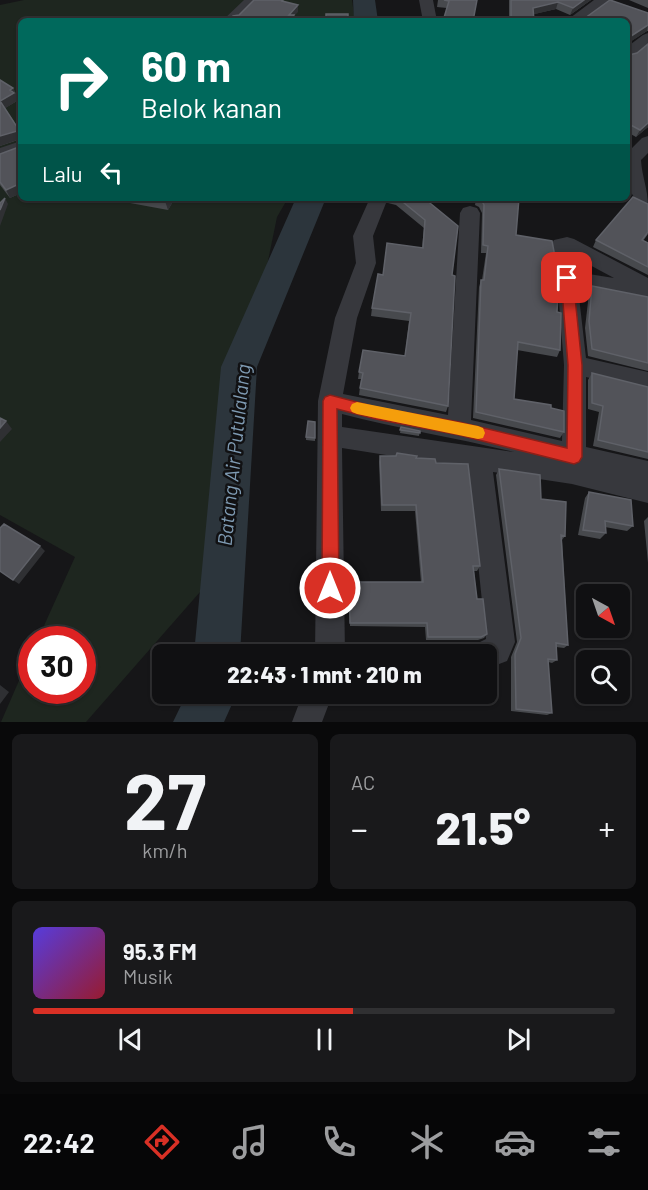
<!DOCTYPE html>
<html lang="id">
<meta charset="utf-8">
<style>
:root{--surface:#101012;--page:#19191b;--text:#f1f3f6;--muted:#9c9d9f;--line:#303032;--accent:#d93025}
body{margin:0;font-family:Barlow,sans-serif;background:var(--page);color:var(--text);height:100vh;display:flex;flex-direction:column;font-size:22px;white-space:nowrap}
*{box-sizing:border-box;margin:0}
p{font-size:20px;color:var(--muted)}
.icon{flex:none;width:33px;height:33px;fill:none;stroke:currentColor;stroke-width:2;stroke-linecap:round;stroke-linejoin:round}
.map{position:relative;height:722px;overflow:hidden}
.details{display:flex;flex-direction:column;gap:12px;padding:12px;background:#09090a;flex:1}
.details>*{flex:none}
.banner{position:absolute;left:18px;top:18px;width:612px;height:183px;border-radius:9px;box-shadow:0 2px 4px #0004,0 0 0 2px var(--line);background:#00695c;color:#fff;overflow:hidden}
.needle{width:39px;rotate:140deg}
.fabs{position:absolute;left:576px;top:584px;display:grid;gap:12px}
.fabs a{display:grid;place-items:center;width:54px;height:54px;border-radius:9px;background:var(--surface);box-shadow:0 2px 4px #0004,0 0 0 2px var(--line);font-size:30px}
.speed{position:absolute;left:18px;top:626px;display:flex;gap:12px;font-size:30px;font-weight:700;text-align:center}
.speed>*{display:grid;place-content:center;width:78px;height:78px;border-radius:50%;background:var(--surface);box-shadow:0 2px 4px #0004,0 0 0 2px var(--line);line-height:1}
.speed .limit{border:9px solid #d22;background:#fff;color:#111}
.pin{position:absolute;display:grid;place-items:center;width:51px;height:51px;color:#fff;margin:-26px;border-radius:12px;box-shadow:0 3px 9px #0006}
.me{position:absolute;width:66px;margin:-33px;rotate:0deg;stroke-linejoin:round;filter:drop-shadow(0 0 4px #0008)}
.turn{display:flex;align-items:center;gap:21px;height:126px;padding:0 24px;font-size:27px}
.turn .icon{width:78px;height:78px;stroke-width:2.5}
.turn b{display:block;font-size:42px;line-height:51px}
.then{display:flex;align-items:center;height:57px;padding:0 24px;background:#0003;gap:12px;font-size:22px}
.big{font-size:45px;font-weight:800;line-height:1.1}
.details .tile{flex:1;display:flex;flex-direction:column;justify-content:center;gap:9px;min-width:0;padding:0 21px;border-radius:9px;background:var(--page)}
.details .dial{align-items:center;gap:0}
.dial b{font-size:78px;line-height:1}
.song{display:flex;align-items:center;gap:18px}
.cover{width:72px;height:72px;border-radius:9px;background:linear-gradient(135deg,hsl(250 70% 55%),hsl(350 70% 35%))}
.played{height:6px;border-radius:3px;background:linear-gradient(90deg,var(--accent) 55%,var(--line) 55%)}
.keys{display:flex;justify-content:space-around;direction:ltr}
.heat{display:flex;justify-content:space-between;align-items:center;font-size:33px;direction:ltr}
.details .tiles{flex:1;display:grid;gap:12px;grid-template-columns:1fr 1fr}
.tile:last-child{grid-column:span 2}
.trip{position:absolute;left:152px;top:644px;width:345px;height:60px;border-radius:9px;background:var(--surface);box-shadow:0 2px 4px #0004,0 0 0 2px var(--line);font-weight:800;line-height:60px;text-align:center}
.menu{display:flex;height:96px;justify-content:space-around;align-items:center;background:#060607;color:var(--muted)}
.menu .icon{width:42px;height:42px}
.menu .active{color:var(--accent)}
.menu b{font-size:27px;color:var(--text)}
.map>svg:first-child{display:block}
.green{fill:#1e261f}
.lines{fill:none;stroke-linecap:round;stroke-linejoin:round}
.river{fill:#2c353c;fill-rule:evenodd}
.street{fill:#37383d;fill-rule:evenodd}
.wall{fill:#47494d}
.shaded-wall{fill:#2f3033}
.building{fill:#525359;stroke:#5f6168;stroke-width:1.5}
.route{fill:#d93025;stroke:#8d1f18;stroke-width:1.5}
.slow{fill:#f59e0b}
.labels{text-anchor:middle;stroke-width:5;stroke-linejoin:round;paint-order:stroke}
.water-label{font-size:20px;font-style:italic;fill:#7f9bb3;stroke:#111113}
</style>
<div class="map">
<svg width="648" height="722" viewBox="0 0 648 722">
<rect width="100%" height="100%" fill="#161618"/>
<path class="green" d="M24,0H352L355,21H21V198H288L277,217L200,592L86,722H1L31,653L32,690H82V639H38L75,557L0,515V5Z"/>
<g class="lines">
<path class="river" d="M353,0H375L378,21H354Z
M296,198H326L257,367L240,654H194L221,367Z
M187,693H237L224,722H173Z"/>
<path class="street" d="M244,0H259L238,21H222Z
M419,0H433L437,21H423Z
M594,0H611L583,21H566Z
M648,33V46L633,58L627,60V47L643,35Z
M648,136V153L641,160C642,177 648,189 648,206C624,199 627,173 627,153L642,138Z
M21,141V153L0,161V148Z
M370,198H388L373,236L376,263L357,318L343,394L448,415L460,213L463,208L470,206L477,208L480,213L471,420L562,441L564,365L557,278L551,245L554,240L567,237L574,239L648,278V297L641,299L578,288L586,358L648,372V392L586,377V447L648,461V503L572,484L493,472L515,642L507,661L486,669V654H471L476,644L486,639L468,468L342,448L345,654H315L318,401L335,318L356,263L353,236ZM573,256L614,278L576,272ZM342,414C399,429 457,438 514,452L342,427Z
M303,693H333L322,722H292Z"/>
</g>
<path class="wall" d="M438,0H478L447,8L437,7Z
M509,0H591L570,15L556,9L534,14V21H509Z
M629,0H648V8Z
M648,13V31H647L628,43L629,55L648,127L636,137L627,132V21Z
M0,80L13,88L17,96L16,97L17,101L5,108L21,132V139L0,146Z
M21,150V193L10,198L0,185V154Z
M127,198H175L168,210L130,203L128,198Z
M389,198H427L426,200L452,275L448,406L446,412L359,395L361,379H358L359,372L405,356L409,321L371,316L372,308L383,275L422,247L424,228L396,205L388,203Z
M476,198H514L516,235L557,312L560,350L557,357L517,350L514,399L551,408L564,432L560,438L473,418L479,287L481,280H482L486,253H481L482,213L479,207L475,205Z
M648,234L643,241L648,243V275L593,247L596,240Z
M592,286L648,297V371L588,356L585,328L589,293Z
M592,373L648,387V459L593,446L599,412L588,409V380Z
M315,422V441L306,440V437Z
M401,427L420,431L419,436L400,433Z
M380,456L416,458L436,463L480,566L477,571H474L477,599L487,634L484,638L478,640H426L425,627L350,626L349,582H421L415,511H381L379,462Z
M499,469L541,499L565,536L562,540L568,645L564,648L556,647L557,660L552,663L548,662L552,713L547,715L511,711V657L517,642L496,475Z
M589,492L633,526L627,531L605,527L606,533L600,539L578,535L585,498Z
M648,517V563L644,521Z"/>
<path class="shaded-wall" d="M584,0H591L570,15L573,8Z
M558,2L556,9L531,15L533,8Z
M298,5V12L294,16V21H291L289,15Z
M648,25L647,31L627,44L628,38Z
M13,88L17,96L16,97L17,101L4,109L0,101L10,90Z
M648,123V127L636,137L640,130Z
M17,131L20,139L0,146V136Z
M21,183V193L10,198L6,190Z
M5,198L8,204L0,226V210Z
M167,198H175L168,210L165,201Z
M6,421L12,429L0,442V428Z
M40,546L45,551L19,584L13,580Z
M0,685L9,692L0,704Z"/>
<path class="building" d="M254,0H283L282,1L298,5L289,15H294L291,21H228L233,16L239,15Z
M444,0H477L473,21H443L449,1Z
M511,0H584L573,8L558,2L533,8L534,21H511Z
M610,0L648,13V25L628,38L629,55L637,53L648,44V123L640,130L627,123V21H581Z
M326,14H348V21H326Z
M0,80L13,88L10,90L14,93L0,101L21,133L17,131L0,136Z
M19,147L21,150V183L6,190L0,182V154Z
M633,197L648,204V232L642,240L648,243V267L596,240Z
M5,198L0,210V203Z
M150,198H167L165,201Z
M398,198H425V199L458,226L452,275L455,276L448,406L360,388L363,373L359,372L363,350L405,356L411,313L372,308L378,274L383,275L387,243L423,248L425,220Z
M479,198H519L516,235L552,241L559,278L557,312L561,313L560,350L518,342L514,399L551,405V408L564,411V432L476,412L481,280H484L488,246L483,245L484,205L481,199Z
M592,286L648,297V363L592,349L589,321Z
M592,373L648,387V452L598,440L603,406L592,403Z
M0,418L6,421L0,428Z
M308,421L315,422V438L306,437Z
M401,427L420,431V433L400,430Z
M397,453L417,456L416,458L435,459L436,463L468,464L480,566H473L477,599H483L487,634L481,637H428L427,623H350L349,582H423L416,505H382L380,456H396Z
M499,469L540,475L541,499L566,502L565,536L561,535L568,645L556,643L557,660L548,659L552,713L516,709L515,654L521,638Z
M589,492L631,500L633,526L605,521L606,533L583,530Z
M4,524L40,546L13,580L0,571V528Z"/>
<path class="route" d="M567,273L573,278L582,365V457L579,462L574,464L459,435L376,419L337,409L339,588L336,594L330,597L325,594L322,588L323,401L325,397L330,395L376,407L459,422L567,448L568,365L561,278Z"/>
<path class="slow" d="M357,402L478,426L483,428L485,433L483,438L478,439L357,414L352,412L350,408L352,404Z"/>
<g class="labels">
<g class="water-label">
<text transform="translate(234 455) rotate(-84)" y="7">Batang Air Putulalang</text>
</g>
</g>
</svg>
<div class="fabs">
<a><svg class="needle" viewBox="-14 -14 28 28"><path d="M0-13l5 13h-10z" fill="#e53935"/><path d="M0 13l5-13h-10z" fill="#9c9d9f"/></svg></a>
<a><svg class="icon" aria-label="search" viewBox="0 0 24 24"><circle cx="10" cy="10" r="6"/><path d="M15 15l6 6"/></svg></a>
</div>
<div class="speed"><div class="limit">30</div></div>
<div class="pin" style="left:567px;top:278px;background:#d93025"><svg class="icon" aria-label="arrive" viewBox="0 0 24 24"><path d="M6 21V4h12l-3 4 3 4H6"/></svg></div>
<svg class="me" style="left:330px;top:588px" viewBox="-20 -20 40 40"><circle r="17" fill="#d93025" stroke="#fff" stroke-width="3"/><path d="M0-11L8 9 0 5-8 9z" fill="#fff"/></svg>
<div class="trip">22:43 · 1 mnt · 210 m</div>
<div class="banner">
<div class="turn"><svg class="icon" aria-label="right" viewBox="0 0 24 24"><path d="M7 20v-9h11M14 6l5 5-5 5"/></svg><div><b>60 m</b>Belok kanan</div></div>
<div class="then">Lalu<svg class="icon" aria-label="left" viewBox="0 0 24 24"><path d="M17 20v-9H6M10 6l-5 5 5 5"/></svg></div>
</div>
</div>
<section class="details">
<div class="tiles">
<div class="tile dial"><b>27</b><p>km/h</p></div>
<div class="tile"><p>AC</p>
<div class="heat"><a>−</a><b class="big">21.5°</b><a>+</a></div>
</div>
<div class="tile">
<div class="song"><i class="cover"></i><div><b>95.3 FM</b><p>Musik</p></div></div>
<div class="played"></div>
<div class="keys"><svg class="icon" aria-label="previous" viewBox="0 0 24 24"><path d="M18 5L8 12l10 7zM5 5v14"/></svg><svg class="icon" aria-label="pause" viewBox="0 0 24 24"><path d="M8 5v14M16 5v14"/></svg><svg class="icon" aria-label="next" viewBox="0 0 24 24"><path d="M6 5l10 7-10 7zM19 5v14"/></svg></div>
</div>
</div>
</section>
<nav class="menu">
<b>22:42</b>
<svg class="icon active" aria-label="directions" viewBox="0 0 24 24"><path d="M12 3l9 9-9 9-9-9zM9 14v-3h6M13 9l2 2-2 2"/></svg>
<svg class="icon" aria-label="music" viewBox="0 0 24 24"><path d="M9 18V5l10-2v13"/><circle cx="6" cy="18" r="3"/><circle cx="16" cy="16" r="3"/></svg>
<svg class="icon" aria-label="phone" viewBox="0 0 24 24"><path d="M5 4h4l2 5-3 2q2 4 5 5l2-3 5 2v4C11 20 4 13 5 4z"/></svg>
<svg class="icon" aria-label="climate" viewBox="0 0 24 24"><path d="M12 3v18M4 7l16 10M4 17L20 7"/></svg>
<svg class="icon" aria-label="car" viewBox="0 0 24 24"><path d="M5 17H2v-5l4-1 3-4h7l3 4 3 1v5h-3M9 17h6M6 11h13"/><circle cx="7" cy="17" r="2"/><circle cx="17" cy="17" r="2"/></svg>
<svg class="icon" aria-label="filters" viewBox="0 0 24 24"><path d="M4 7h16M4 17h16"/><circle cx="9" cy="7" r="2"/><circle cx="15" cy="17" r="2"/></svg>
</nav>
